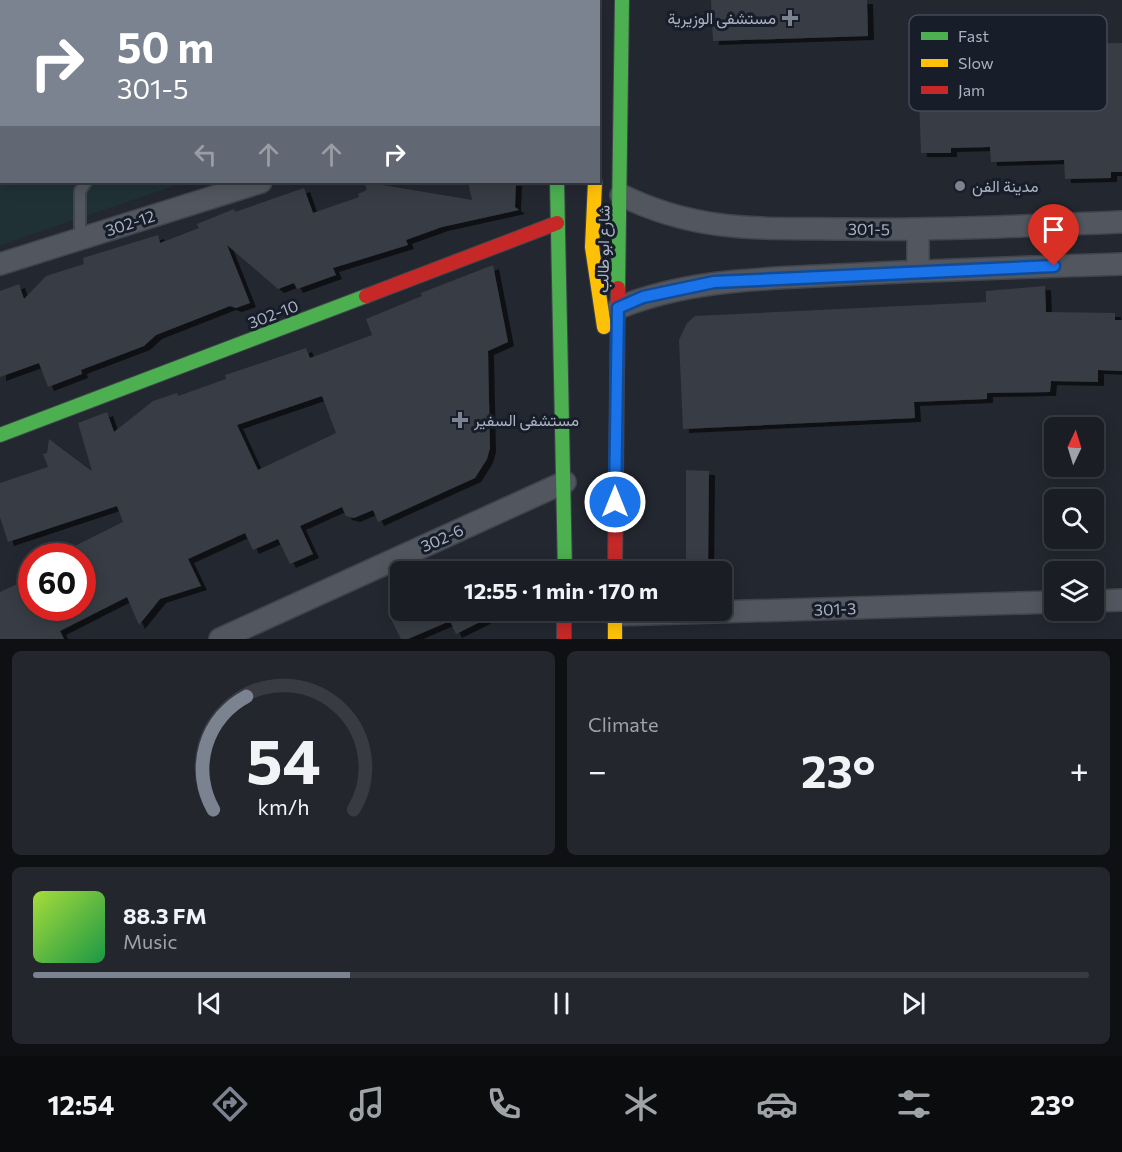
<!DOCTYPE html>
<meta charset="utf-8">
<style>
:root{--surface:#1a1d24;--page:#23262c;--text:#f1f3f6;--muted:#9fa2a6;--line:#383b41;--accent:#7b8290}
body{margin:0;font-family:Commissioner,Vazirmatn,sans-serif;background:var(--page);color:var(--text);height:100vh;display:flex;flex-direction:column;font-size:22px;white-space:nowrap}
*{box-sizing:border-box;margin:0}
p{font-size:20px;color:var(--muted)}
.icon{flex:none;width:33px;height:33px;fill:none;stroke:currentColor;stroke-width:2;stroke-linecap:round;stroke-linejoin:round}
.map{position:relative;height:639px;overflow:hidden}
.side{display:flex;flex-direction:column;gap:12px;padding:12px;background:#0e1014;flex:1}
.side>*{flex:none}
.top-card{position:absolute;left:0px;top:0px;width:600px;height:183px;box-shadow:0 3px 15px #0003,0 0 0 2px var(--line);background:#7b8290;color:#fff;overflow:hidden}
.needle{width:39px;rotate:4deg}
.buttons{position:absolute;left:1044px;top:417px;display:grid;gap:12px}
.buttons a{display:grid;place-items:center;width:60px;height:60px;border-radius:9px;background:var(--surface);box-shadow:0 3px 15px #0003,0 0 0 2px var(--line);font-size:30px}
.speed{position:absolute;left:18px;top:543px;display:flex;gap:12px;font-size:30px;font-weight:700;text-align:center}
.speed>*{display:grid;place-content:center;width:78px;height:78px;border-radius:50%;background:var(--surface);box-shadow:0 3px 15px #0003,0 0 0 2px var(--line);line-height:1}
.speed .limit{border:9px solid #d22;background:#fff;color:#111}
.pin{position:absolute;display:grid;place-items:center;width:51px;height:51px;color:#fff;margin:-62px -26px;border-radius:50% 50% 50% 0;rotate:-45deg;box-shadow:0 0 6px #0007}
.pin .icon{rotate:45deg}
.me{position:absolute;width:66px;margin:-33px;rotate:0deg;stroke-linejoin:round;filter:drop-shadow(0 0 4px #0008)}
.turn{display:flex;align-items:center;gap:21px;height:126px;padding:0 18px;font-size:27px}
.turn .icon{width:78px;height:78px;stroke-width:2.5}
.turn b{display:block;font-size:42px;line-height:51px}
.lanes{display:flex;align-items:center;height:57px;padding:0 18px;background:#0003;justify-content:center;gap:30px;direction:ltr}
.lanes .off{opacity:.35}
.big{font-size:45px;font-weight:700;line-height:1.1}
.side .tile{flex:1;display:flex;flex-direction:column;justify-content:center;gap:9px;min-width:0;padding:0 21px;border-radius:9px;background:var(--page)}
.side .dial{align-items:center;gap:0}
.dial svg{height:156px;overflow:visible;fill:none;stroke:var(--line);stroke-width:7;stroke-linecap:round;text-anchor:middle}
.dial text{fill:var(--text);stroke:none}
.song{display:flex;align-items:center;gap:18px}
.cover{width:72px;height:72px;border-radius:9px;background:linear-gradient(135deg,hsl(80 70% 55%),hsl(140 70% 35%))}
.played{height:6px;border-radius:3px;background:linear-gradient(90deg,var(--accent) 30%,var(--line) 30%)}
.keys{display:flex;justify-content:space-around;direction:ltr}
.heat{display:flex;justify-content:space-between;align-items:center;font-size:33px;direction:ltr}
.side .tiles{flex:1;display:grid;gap:12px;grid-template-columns:1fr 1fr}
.tile:last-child{grid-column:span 2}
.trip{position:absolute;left:390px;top:561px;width:342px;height:60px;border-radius:9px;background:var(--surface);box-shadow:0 3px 15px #0003,0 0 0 2px var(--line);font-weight:700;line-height:60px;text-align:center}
.menu{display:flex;height:96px;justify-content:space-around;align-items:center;background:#0a0c0e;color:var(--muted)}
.menu .icon{width:42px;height:42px}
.menu .selected{color:var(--accent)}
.menu b{font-size:27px;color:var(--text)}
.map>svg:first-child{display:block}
.green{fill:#203135}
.building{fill:#383c44;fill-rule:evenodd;filter:url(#shadow)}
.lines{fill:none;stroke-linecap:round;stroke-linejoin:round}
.lane-casing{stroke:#40444d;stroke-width:14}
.street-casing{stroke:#40444d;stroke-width:24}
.fast-casing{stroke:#40444d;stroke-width:16}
.slow-casing{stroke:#40444d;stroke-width:16}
.jam-casing{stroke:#40444d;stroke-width:16}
.lane{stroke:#52575f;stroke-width:10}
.street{stroke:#52575f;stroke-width:21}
.fast{stroke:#4caf50;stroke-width:14}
.slow{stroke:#ffc107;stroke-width:14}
.jam{stroke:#c62828;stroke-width:14}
.route-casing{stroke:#114b97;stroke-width:15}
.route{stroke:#1a73e8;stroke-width:10}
.poi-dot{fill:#7b8290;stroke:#171e2a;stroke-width:2}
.labels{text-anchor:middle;stroke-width:6;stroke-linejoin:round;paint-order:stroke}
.poi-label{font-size:16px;fill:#abb3c3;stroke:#171e2a;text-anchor:start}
.street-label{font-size:16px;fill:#abb3c3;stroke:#171e2a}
.key{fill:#171e2a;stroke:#434b58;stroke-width:1.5}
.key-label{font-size:16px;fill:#abb3c3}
</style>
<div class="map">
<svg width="1122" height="639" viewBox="0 0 1122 639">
<defs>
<filter id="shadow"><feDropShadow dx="6" dy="4" stdDeviation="0" flood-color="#0009"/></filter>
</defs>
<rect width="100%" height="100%" fill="#232730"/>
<path class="green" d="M0,0H280L281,1L2,2V182H186L0,245Z"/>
<path class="building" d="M711,0H867L868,36L713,41Z
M1122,43V172H1111V178L1065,179L1064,160L991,162L990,147L951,148V153H921L917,47L989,45L987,110L1042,108L1040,45Z
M364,182L472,200L468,182H516L515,207L519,210L442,227L406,240L408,245L333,268L336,275L297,289L294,283L278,289L227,245L250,303L236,308L230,306L156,335L144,346L81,370L82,374L48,387L39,363L0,377V291L19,284L24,299L46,276L84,264L83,258L158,235L160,243L199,228L197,224L234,209L235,212L304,188L313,213L359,197L358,194L367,190Z
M493,265L508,342L488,351L490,448L487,459L475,478L378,522L373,510L354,518L346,516L342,507L300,526L313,554L290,564L278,539L253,550L245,533L188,559L201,586L160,599L139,625L127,597L60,631L64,639H0V592L32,577V608H82V556H55L123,522L117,506L8,542L0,517V483L48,467L43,454L47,453L49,439L92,471L78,423L107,412L114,432L153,401L177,393L178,396L226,379L225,375L306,348L310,358L372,335L366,319L422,296L421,293ZM322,396L336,433L258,470L237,425Z
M1045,286L1046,312L1115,313V320H1122V371L1098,370V382L1051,381L1050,392L987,393V399L914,402L915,418L683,429L679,340L687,323L695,316L986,302V291Z
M686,470L709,471L708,572H686Z
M415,610H504L456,634L450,621L408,639H401L392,621Z"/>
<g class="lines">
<defs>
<path id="lane" d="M110,0V2
M80,239V191L86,182"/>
<path id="street" d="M621,195C698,233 761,228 844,229C937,230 1029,226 1122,222
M918,229V271
M0,264L261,182
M618,308C689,279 763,279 838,275C933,270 1027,267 1122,264
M1094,601L1122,600
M615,615L1054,602
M220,639L565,482"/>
<path id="fast" d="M560,0V2
M557,182L565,572
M618,288L622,0
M0,435L366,296"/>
<path id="slow" d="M595,182L592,247L604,327
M615,610V639"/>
<path id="jam" d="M366,296L557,223
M615,572L618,288
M564,610V639"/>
</defs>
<use href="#lane" class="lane-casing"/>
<use href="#street" class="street-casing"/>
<use href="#fast" class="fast-casing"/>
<use href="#slow" class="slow-casing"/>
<use href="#jam" class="jam-casing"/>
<use href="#lane" class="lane"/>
<use href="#street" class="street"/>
<use href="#fast" class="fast"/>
<use href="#slow" class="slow"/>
<use href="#jam" class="jam"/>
</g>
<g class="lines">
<defs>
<path id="route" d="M615,502L618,308L643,297L714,282L1054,266"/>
</defs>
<use href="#route" class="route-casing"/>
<use href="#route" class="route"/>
</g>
<g class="poi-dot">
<path d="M787 9h6v6h6v6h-6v6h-6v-6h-6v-6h6z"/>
<circle cx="960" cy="186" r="6"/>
<path d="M457 411h6v6h6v6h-6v6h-6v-6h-6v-6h6z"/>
</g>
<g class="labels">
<g class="poi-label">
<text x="776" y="24" text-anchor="end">مستشفى الوزيرية</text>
<text x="972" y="192">مدينة الفن</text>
<text x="474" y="426">مستشفى السفير</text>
</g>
<g class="street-label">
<text transform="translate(130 223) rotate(-18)" y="6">302-12</text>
<text transform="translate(869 229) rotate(1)" y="6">301-5</text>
<text transform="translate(603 249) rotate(-89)" y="6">شارع ابو طالب</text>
<text transform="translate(273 314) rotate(-21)" y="6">302-10</text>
<text transform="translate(442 538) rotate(-24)" y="6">302-6</text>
<text transform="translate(835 609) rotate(-2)" y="6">301-3</text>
</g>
</g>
<rect x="909" y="15" width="198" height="96" rx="9" class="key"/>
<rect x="921" y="32" width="27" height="8" fill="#4caf50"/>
<rect x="921" y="59" width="27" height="8" fill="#ffc107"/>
<rect x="921" y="86" width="27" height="8" fill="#c62828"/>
<g class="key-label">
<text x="958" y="42">Fast</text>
<text x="958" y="69">Slow</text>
<text x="958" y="96">Jam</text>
</g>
</svg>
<div class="buttons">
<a><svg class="needle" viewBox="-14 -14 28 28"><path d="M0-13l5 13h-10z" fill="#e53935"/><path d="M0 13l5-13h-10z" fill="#9fa2a6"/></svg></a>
<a><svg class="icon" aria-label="search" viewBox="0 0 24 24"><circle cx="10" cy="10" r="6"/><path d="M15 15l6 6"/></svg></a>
<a><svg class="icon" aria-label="layers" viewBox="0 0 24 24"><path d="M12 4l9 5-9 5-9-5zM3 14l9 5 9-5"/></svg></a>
</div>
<div class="speed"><div class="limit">60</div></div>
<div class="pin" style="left:1054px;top:266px;background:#d93025"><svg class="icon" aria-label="arrive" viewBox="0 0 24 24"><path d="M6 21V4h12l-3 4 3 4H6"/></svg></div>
<svg class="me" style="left:615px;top:502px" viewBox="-20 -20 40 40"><circle r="17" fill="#1a73e8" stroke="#fff" stroke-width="3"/><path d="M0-11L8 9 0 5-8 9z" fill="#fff"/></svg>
<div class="trip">12:55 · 1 min · 170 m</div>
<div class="top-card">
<div class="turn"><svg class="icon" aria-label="right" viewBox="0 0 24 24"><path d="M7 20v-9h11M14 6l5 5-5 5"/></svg><div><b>50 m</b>301-5</div></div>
<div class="lanes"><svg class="icon off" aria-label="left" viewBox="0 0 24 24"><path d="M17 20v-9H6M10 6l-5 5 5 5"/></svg><svg class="icon off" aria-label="ahead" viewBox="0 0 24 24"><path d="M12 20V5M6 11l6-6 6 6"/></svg><svg class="icon off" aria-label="ahead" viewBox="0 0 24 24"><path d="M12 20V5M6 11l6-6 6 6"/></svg><svg class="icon" aria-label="right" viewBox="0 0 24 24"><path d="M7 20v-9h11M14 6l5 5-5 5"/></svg></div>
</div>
</div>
<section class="side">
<div class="tiles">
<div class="tile dial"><svg viewBox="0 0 100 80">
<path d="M14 69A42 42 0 1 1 86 69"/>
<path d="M14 69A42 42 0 0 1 31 11" stroke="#7b8290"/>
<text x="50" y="56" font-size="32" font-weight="700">54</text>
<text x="50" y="72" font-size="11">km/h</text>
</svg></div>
<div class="tile"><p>Climate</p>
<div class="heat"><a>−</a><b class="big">23°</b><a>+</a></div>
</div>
<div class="tile">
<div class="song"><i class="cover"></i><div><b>88.3 FM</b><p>Music</p></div></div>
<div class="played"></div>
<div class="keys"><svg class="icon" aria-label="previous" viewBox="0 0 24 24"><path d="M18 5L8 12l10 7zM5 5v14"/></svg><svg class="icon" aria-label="pause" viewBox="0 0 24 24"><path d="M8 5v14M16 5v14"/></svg><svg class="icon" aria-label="next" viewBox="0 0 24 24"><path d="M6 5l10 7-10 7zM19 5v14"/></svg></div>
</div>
</div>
</section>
<nav class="menu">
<b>12:54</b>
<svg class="icon selected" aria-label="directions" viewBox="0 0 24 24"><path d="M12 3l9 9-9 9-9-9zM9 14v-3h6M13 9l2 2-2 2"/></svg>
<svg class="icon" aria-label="music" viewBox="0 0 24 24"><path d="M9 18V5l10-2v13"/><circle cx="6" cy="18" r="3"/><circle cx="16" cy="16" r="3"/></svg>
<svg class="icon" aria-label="phone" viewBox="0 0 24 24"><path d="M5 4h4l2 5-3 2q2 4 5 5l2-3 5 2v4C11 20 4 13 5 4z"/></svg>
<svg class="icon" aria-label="climate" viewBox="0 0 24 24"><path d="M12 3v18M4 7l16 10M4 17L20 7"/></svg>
<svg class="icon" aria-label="car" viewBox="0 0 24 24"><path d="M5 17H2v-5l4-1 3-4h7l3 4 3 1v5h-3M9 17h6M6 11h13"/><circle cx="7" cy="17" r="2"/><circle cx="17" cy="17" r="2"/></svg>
<svg class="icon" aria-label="filters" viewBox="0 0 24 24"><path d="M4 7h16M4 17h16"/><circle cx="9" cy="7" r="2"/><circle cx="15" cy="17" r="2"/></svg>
<b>23°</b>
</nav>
